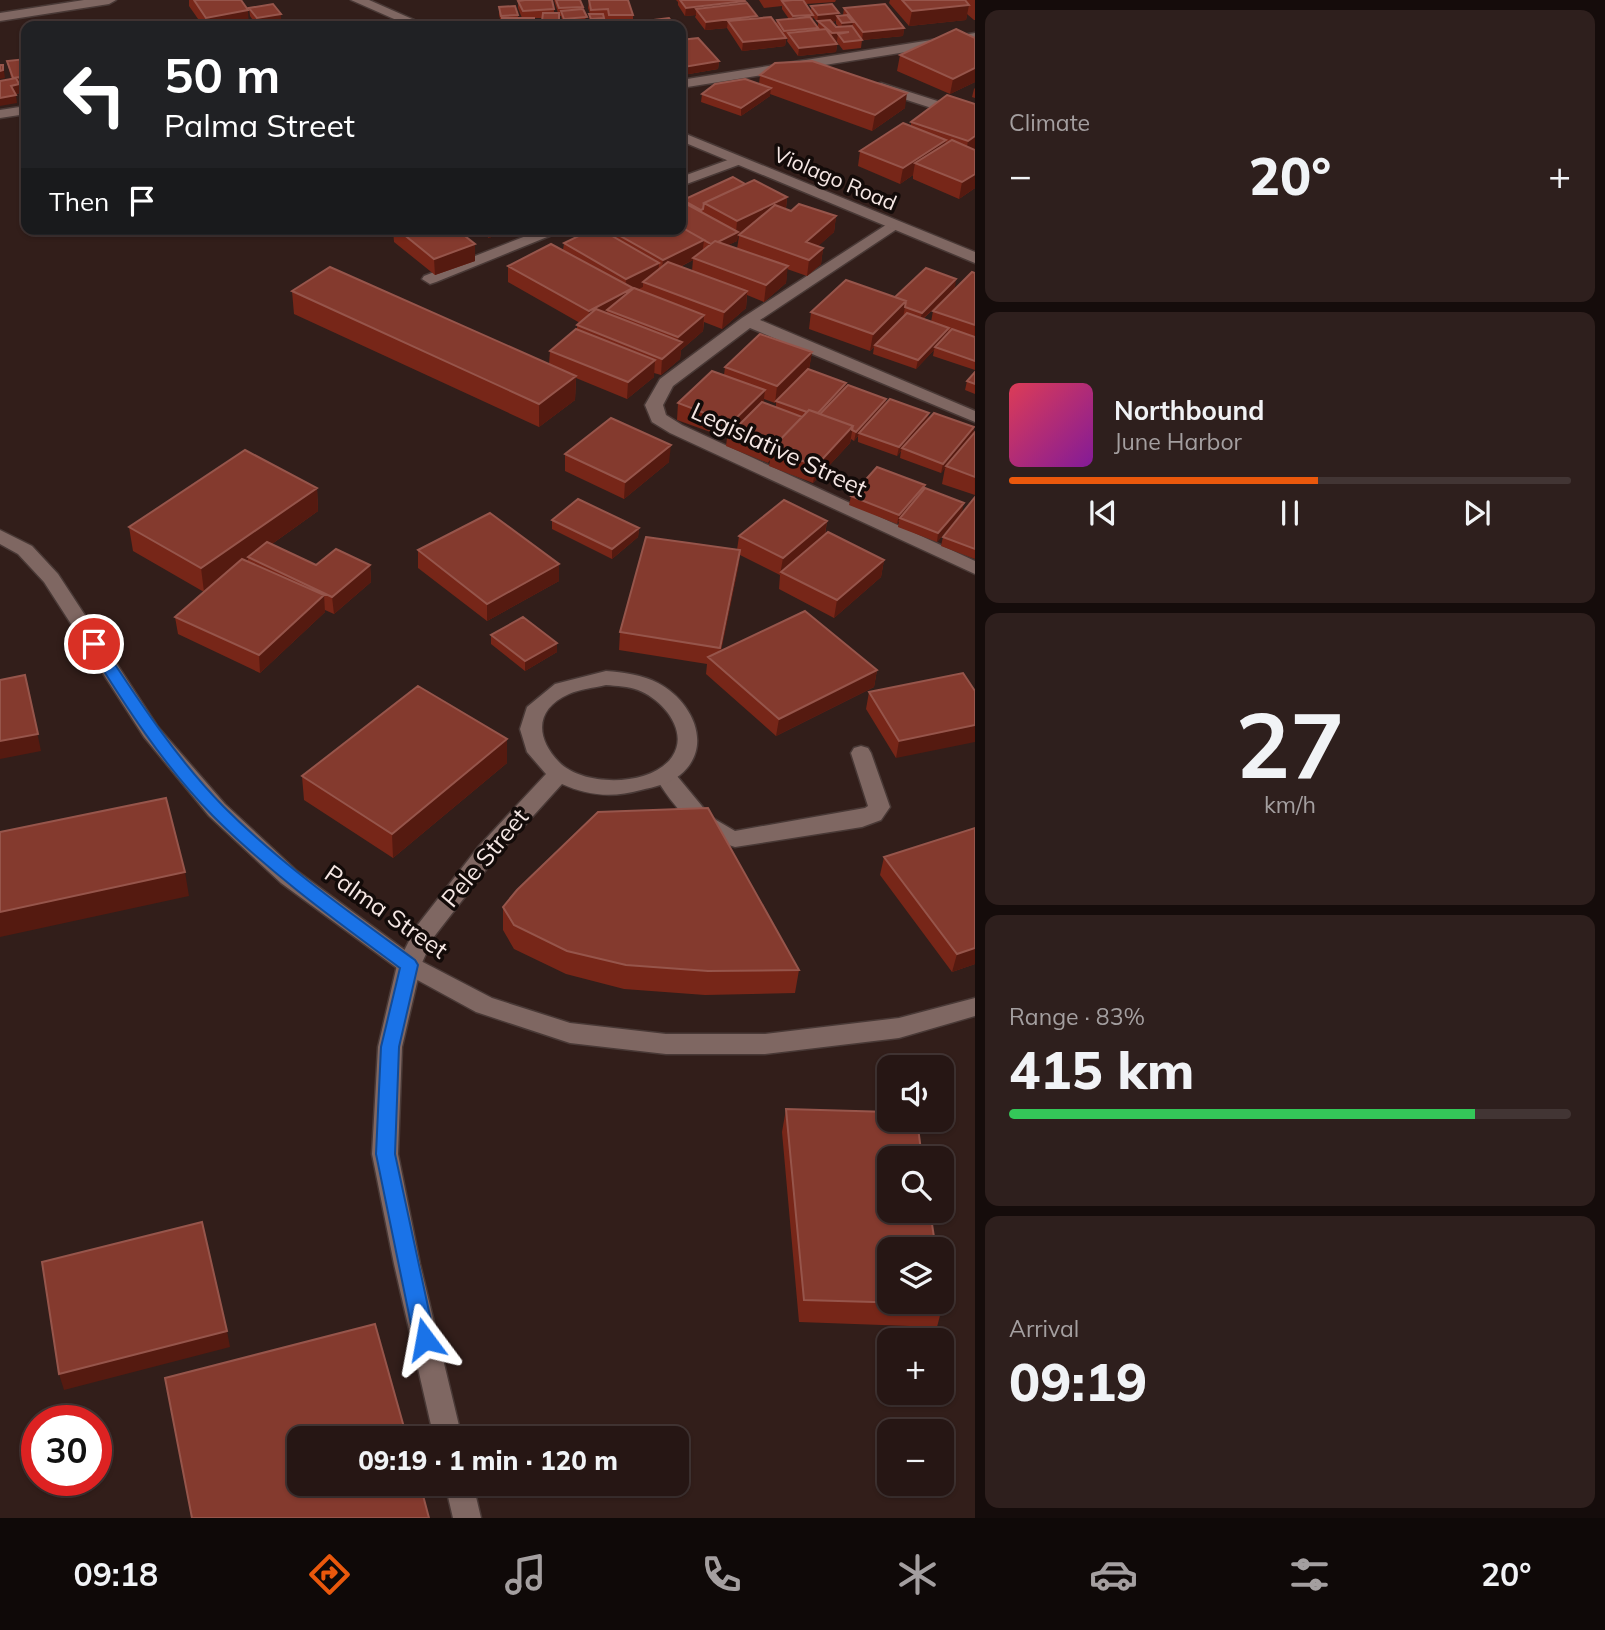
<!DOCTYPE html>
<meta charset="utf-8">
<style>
:root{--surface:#261614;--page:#2e1f1d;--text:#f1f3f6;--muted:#a49fa0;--line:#423534;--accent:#ea580c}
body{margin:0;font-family:Mulish,sans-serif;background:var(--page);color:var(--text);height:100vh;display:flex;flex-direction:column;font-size:26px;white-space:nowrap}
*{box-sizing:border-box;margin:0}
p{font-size:23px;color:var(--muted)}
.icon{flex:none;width:38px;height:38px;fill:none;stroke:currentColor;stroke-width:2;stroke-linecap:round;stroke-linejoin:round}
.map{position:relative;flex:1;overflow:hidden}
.sheet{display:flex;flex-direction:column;gap:10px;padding:10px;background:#150c0b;width:630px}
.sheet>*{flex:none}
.top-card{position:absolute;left:21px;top:21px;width:665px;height:214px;border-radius:14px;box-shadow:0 2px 5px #0004,0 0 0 2px var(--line);background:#202124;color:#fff;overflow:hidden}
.controls{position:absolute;left:877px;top:1055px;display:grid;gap:14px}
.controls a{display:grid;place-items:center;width:77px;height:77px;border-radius:14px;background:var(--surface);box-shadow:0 2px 5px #0004,0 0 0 2px var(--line);font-size:35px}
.speed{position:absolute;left:21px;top:1405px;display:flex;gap:14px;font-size:35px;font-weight:700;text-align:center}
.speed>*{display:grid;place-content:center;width:91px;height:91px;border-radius:50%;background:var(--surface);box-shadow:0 2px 5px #0004,0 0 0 2px var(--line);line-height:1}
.speed .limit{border:10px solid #d22;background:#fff;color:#111}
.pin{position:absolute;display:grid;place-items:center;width:60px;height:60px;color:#fff;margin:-30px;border:4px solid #fff;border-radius:50%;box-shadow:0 2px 7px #0007}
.me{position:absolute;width:77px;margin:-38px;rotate:347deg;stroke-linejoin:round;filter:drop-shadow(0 0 5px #0008)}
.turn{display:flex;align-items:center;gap:24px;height:147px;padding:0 28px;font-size:32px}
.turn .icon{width:91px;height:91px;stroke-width:2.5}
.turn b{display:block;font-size:49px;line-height:60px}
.then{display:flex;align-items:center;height:66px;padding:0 28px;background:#0003;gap:14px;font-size:26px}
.big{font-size:52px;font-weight:800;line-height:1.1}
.sheet .widget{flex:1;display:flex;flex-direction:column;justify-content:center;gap:10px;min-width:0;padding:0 24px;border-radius:14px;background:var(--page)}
.sheet .dial{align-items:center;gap:0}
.dial b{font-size:91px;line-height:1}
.song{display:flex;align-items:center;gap:21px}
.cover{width:84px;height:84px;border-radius:10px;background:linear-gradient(135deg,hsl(350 70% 55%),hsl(290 70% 35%))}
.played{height:7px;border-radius:4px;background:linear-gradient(90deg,var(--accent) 55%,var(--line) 55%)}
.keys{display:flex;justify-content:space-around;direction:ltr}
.heat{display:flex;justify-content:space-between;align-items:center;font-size:38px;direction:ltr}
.charge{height:10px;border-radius:5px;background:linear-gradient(90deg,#34c759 83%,var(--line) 0)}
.trip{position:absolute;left:287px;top:1426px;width:402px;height:70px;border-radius:14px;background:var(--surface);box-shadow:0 2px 5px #0004,0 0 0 2px var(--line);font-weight:800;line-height:70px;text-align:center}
.dock{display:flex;height:112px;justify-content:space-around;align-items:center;background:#0f0908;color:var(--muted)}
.dock .icon{width:49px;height:49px}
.dock .on{color:var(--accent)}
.dock b{font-size:32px;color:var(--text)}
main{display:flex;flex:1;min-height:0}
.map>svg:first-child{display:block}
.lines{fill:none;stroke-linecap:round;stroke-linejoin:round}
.lane-casing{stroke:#493936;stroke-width:3}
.street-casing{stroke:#493936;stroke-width:3}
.secondary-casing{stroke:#493936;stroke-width:3}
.lane{fill:#7f6762;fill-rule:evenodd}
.street{fill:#7f6762;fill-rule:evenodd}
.secondary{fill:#7f6762;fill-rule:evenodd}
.wall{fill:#772618;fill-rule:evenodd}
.shaded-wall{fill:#551a10}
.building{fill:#843a2e;stroke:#96554b;stroke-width:2}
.route{fill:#1a73e8;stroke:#114b97;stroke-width:2}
.labels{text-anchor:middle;stroke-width:7;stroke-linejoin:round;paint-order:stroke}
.far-street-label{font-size:21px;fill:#f5e7e4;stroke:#130b09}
.street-label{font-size:24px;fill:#f5e7e4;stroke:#130b09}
</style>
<main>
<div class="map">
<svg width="975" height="1518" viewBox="0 0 975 1518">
<rect width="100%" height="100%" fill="#321e1a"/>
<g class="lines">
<defs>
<path id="lane" d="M861,746L868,748L871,753L890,807L881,820L862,827L735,847C698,836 674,808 654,775L658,770L665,767L672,770L711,817L735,831L865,808L868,806L851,753L854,748Z"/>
<path id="street" d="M975,33V41L681,88V80Z
M881,83L975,113V122L876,90V84Z
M26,106V114L0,118V110Z
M736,157L743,161L741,164L681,186V177Z
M892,221L897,223L900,226L897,229L760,320L975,411V422L750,328L673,386L663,405L666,415L682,425L975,561V574L670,433L652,422L645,405L660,379L742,318Z
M544,229H567L436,282L430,284L422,279L424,276Z
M606,671C623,672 643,675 658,683C691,700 715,746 680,775C669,784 654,787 641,790C613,798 588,796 562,784L495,858L433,938L421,965L402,1047L398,1154L420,1264L462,1438H434L394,1264L372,1154L378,1047L397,965L416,927L479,846L546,774L527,752L520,729L527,707L555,684ZM606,685C617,686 628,686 638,690C662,699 690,731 672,757C651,787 583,787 559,762C535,737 535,709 569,694C580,689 594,688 606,685Z
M445,1484H473L481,1518H453Z"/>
<path id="secondary" d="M84,0H116L109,4L0,21V13Z
M351,0H369L428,26H410Z
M681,132L975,252V263L681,141Z
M0,530L32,546L58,574L158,727L225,804L297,871L417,959L492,998L570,1023L666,1034H765L899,1018L975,998V1016L899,1038L765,1054H666L570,1043L476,1012L401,971L281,883L209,816L144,737L44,582L18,554L0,544Z"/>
</defs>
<use href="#lane" class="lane-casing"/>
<use href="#street" class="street-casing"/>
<use href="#secondary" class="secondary-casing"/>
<use href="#lane" class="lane"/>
<use href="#street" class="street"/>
<use href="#secondary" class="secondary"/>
</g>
<path class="wall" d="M189,0H241L250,26H203L189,6Z
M554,0H580L586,20H589L590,14L588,8L589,0L633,15V23L564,26L561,16H559V26H502L499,15V7L518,15V18H522L518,8V1L554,9V13H558ZM534,18H542V23L534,26Z
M676,0H744L745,3L757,16V18L776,24L777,20L789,19L782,9V6L764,8L759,0H836L835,2L806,4L811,11V6L839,13L838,16L843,15L844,8L904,28L903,36L862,40L861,48L843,50L837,42V41H835L837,44L836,52L798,56L787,41L788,38L786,39L785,46L742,51L727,28L705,30L695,17L696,15L685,16L678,5V2ZM813,17L818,23V27L813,21ZM836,21V24L839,27H836L831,22Z
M890,0H975V20H974L967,14L966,20L909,26L889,3Z
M249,8L281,14V22L257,26L250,16Z
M975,38V82L950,94L897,71L900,55Z
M681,40L719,61L718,69L683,75L681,72Z
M26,59V95H25L21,85L20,86L21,93L15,94L17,103L7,61Z
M760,75L905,108L872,131L770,94V96L741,116L701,102L702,94L759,84Z
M975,88V98L972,97L974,89Z
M975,104V188L959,199L913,179V175L900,184L858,166L860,151L911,126V122Z
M745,184L787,197L786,209L791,211L836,216L834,232L818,246L823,248L821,264L807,276L787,269L786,283L764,302L747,295L746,308L722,329L704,322L703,331L681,350L680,359L661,375L654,373V377L627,399L576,378L575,400L539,427L294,314L292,291L549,364L550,351L577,330V325L580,323L508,282V266L563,250L564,243L593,229H681L683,200ZM739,236L737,249L728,245L737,241V237ZM693,260L692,271L680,267Z
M346,229H382L354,237Z
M393,229H456L475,244V261L435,275L394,242Z
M476,229H509L489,238Z
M975,273V370L933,356L934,350L916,369L873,354L874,347L870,351L809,329L811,312L955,288L923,319L931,322L933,311Z
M812,352L809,369L846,387L886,399L885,404L928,419L974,427L973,435L975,432V495L942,484L945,468L941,473L900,458L901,451L897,456L858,442V436L854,441L851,439L850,443L813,483L769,466L770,460L768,463L726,446L727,438L677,420L678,403L724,375L725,367ZM764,399L775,403L776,402V407L763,402Z
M975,372V394L965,390L967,381Z
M565,454L669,462L624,499L565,471Z
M925,485L924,490L962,512L937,542L898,527L899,521L897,524L849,505L851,496Z
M317,488L318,511L272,544L316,565H370L371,582L334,614L325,610V612L260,673L178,634L175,617L204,592L133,551L129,527Z
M975,497V559L941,546L943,537Z
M552,520L639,528L638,537L612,559L552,529Z
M827,521L825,536L884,560L881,577L834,618L779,589L780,575L740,555L738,568L721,651L877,670L874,687L776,736L706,674L707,664L619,650L620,632L737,550L739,536Z
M418,550L559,581L487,621L418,568Z
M491,635L557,652L525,671L491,644Z
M975,691L896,758L866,709L869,692Z
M507,763L393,858L304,800L302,776Z
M884,857L975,964L952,972L880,875Z
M503,907L799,970L795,993L705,995L624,989L566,974L514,949L503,930Z
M786,1109L943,1304L937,1327L799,1322L782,1132Z"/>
<path class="shaded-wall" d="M745,1L744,9H696V15L685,16L686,8Z
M969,5L966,20L909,26L912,11Z
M248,10L249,26L228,24V26H207L206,18Z
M839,13L838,17L837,16L836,21L820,23L818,21L817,23L818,15Z
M281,14V22L257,26V18Z
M813,15L812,23L792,24L793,16Z
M757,16L756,24L728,21L727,28L705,30L706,22Z
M853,22L851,30L841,31L842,23Z
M904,28L903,36L862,40L863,32Z
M849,32L838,34L837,41H831L832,33Z
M786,38L785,46L742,51L743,42Z
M837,44L836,52L798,56L799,48Z
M719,61L718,69L683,75L684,67Z
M3,65L5,78L0,79V71Z
M975,68V82L950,94L953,79Z
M19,77L21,93L13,94L11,86L13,78Z
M23,87H26V95H25Z
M771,88L770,96L741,116V108Z
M907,93L905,108L872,131L875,115Z
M16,95L17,103L0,106V98Z
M975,136V149L965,157L968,141Z
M946,140L943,156L915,163L913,175L900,184L903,168Z
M975,174V188L959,199L962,182Z
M787,197L785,214L739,235L737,241L711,253L712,245L736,233L737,221Z
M836,216L834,232L804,259L806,242Z
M353,229H382L354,237Z
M489,229H509V230L489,238Z
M704,240L702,256L693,258V260L661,276L663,260Z
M475,244V261L435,275L434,259Z
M823,248L821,264L807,276L809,260Z
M659,263L658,280L643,282V287L633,292L607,310V318L588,328L589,311L625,292L626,279Z
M788,266L786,283L764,302L766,285Z
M956,279L955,288L920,321L922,313Z
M747,291L746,308L722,329L724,312Z
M906,301L903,318L875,345L870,351L873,334Z
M704,315L703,331L681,350L680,359L661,375L662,359L677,346L678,337Z
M949,328L947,337L935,347L934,350L916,369L918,360Z
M812,352L809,369L775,403L777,386Z
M655,360L654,377L627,399L628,382Z
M576,376L575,400L539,427V404Z
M846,383L845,392L820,418L816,415Z
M765,390L763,407L730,440L731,423Z
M886,399L885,408L859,433L858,436L854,441L856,432Z
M929,413L928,422L902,448L901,451L897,456L899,447Z
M853,426L850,443L813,483L816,466Z
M974,427L972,436L941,473L943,464Z
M671,445L669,462L624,499L625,482Z
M925,485L923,494L900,518L897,524L899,515Z
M317,488L318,511L251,559L248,557V560L204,592L201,568Z
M964,503L962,512L937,542L938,533Z
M827,521L824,538L781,572L780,575L783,558Z
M639,528L638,537L612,559V549Z
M740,550L738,568L718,665L720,648Z
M884,560L881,577L834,618L837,600Z
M559,564V581L487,621V604Z
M370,565L371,582L334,614L332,597Z
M324,595L325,612L260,673L259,655Z
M557,643V652L525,671V661Z
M877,670L874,687L776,736L779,719Z
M29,693L41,751L0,759V741Z
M975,725V742L896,758L899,741Z
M507,739V763L393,858L392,834Z
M185,872L189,896L0,937V912Z
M975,948V964L952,972L957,954Z
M227,1331L230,1347L64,1390L59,1374Z"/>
<path class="building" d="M194,0H241L248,10L206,18Z
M525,0H552L554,9L523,11L518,1Z
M556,0H580L583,7L559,8Z
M589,0H628L633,15H609L608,9L591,10Z
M680,0H744L745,1L686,8Z
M793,0H803L813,15L793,16L782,1Z
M902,0H965L969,5L912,11Z
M747,3L757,16L706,22L696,9Z
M273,4L281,14L257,18L249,8Z
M832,4L839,13L818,15L811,6Z
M885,4L904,28L863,32L844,8Z
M515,6L518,15L501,16L499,7Z
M583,9L587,17L564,19L561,11Z
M543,13H559V22L542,21Z
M589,14H603L604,18L591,19Z
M847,15L853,22L842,23L837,16Z
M771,17L786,38L743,42L728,21Z
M810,17L818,28L784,31L777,20Z
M502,18H534V26H503Z
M669,18L675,26H640L637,22Z
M578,20H617V26H578Z
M830,20L836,27L852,26L862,40L844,42L838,34L849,32L832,33L818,21Z
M246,21L250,26H230L228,24Z
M539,22L556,26H534Z
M292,24L293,26H275Z
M826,29L837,44L799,48L788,33Z
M956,29L975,38V68L953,79L900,55Z
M698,38L719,61L684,67L681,63V40Z
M26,59V87H23L19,77L13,78L7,61Z
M812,61L907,93L875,115L760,75L775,63Z
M0,65H3V70L0,71Z
M16,78L19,84L11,86L16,95L0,98V81Z
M745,79L771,88L741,108L702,94L715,84Z
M947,95L975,104V136L968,141L911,122Z
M903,123L946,140L903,168L860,151Z
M952,140L975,150V174L962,182L915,163Z
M733,177L745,184L704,203L703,209L701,210L683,200Z
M754,180L787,197L737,221L704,203Z
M681,201L738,232L718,242L715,241L711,244L681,227Z
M799,204L836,216L806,242L823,248L809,260L739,235L775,205L791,211Z
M681,227L704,240L663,260L608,229H681Z
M397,229H456L475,244L434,259Z
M593,229H600L659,263L626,279L564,243Z
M715,241L788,266L766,285L693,258Z
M551,244L633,288L589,311L508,266Z
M668,262L747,291L724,312L643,282Z
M330,267L576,376L539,404L292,291Z
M926,268L956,279L922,313L905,307L906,301L895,297Z
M972,272L975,273V325L933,311Z
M846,280L906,301L873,334L811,312Z
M634,288L704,315L678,337L607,310Z
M596,309L682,342L662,359L577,325Z
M907,313L949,328L918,360L875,345Z
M576,329L655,360L628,382L550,351Z
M952,329L975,337V361L935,347Z
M760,334L812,352L777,386L725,367Z
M808,369L846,383L818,413L809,410L807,412L776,401Z
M712,371L765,390L731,423L678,403Z
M975,372V384L967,381Z
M848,385L886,399L856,432L852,430L853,426L820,414Z
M890,399L929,413L899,447L859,433Z
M762,402L802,417L771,449L769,454L727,437Z
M809,410L853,426L816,466L771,449Z
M934,413L974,427L943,464L902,448Z
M611,418L671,445L625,482L565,454Z
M975,432V477L946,466Z
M245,450L317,488L201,568L129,527Z
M877,467L925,485L899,515L851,496Z
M925,488L964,503L938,533L900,518Z
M975,497V549L943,537Z
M578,499L639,528L612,549L552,520Z
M784,500L827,521L783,558L739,536Z
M490,513L559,564L487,604L418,550Z
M828,532L884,560L837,600L781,572Z
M646,537L740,550L720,648L620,632Z
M267,542L316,565L336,549L370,565L332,597L248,557Z
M242,559L324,595L259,655L175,617Z
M805,611L877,670L779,719L708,657Z
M523,617L557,643L525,661L491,635Z
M963,673L975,691V725L899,741L869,692Z
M25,675L38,734L0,741V680Z
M418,686L507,739L392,834L302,776Z
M166,798L185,872L0,912V832Z
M708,808L799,970L708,971L626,965L567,951L514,925L503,907L517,890L598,812Z
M975,828V948L957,954L884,857Z
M786,1109L889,1112V1120H917L922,1158H889V1211H930L936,1250H889V1302H942V1291L943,1304L804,1300Z
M202,1222L227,1331L59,1374L42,1262Z
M375,1324L407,1438H299V1484H420L429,1518H192L165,1378Z"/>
<path class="route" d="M94,639L99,640C137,698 175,757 224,807C282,865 349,912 415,960L418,965L399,1047L395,1154L435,1339L432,1345L425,1348L417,1345L414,1339L376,1154L381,1047L400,968C335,920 270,873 213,816C163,765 124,704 87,644Z"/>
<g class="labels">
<g class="far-street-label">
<text transform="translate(835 179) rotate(23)" y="7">Violago Road</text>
</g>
<g class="street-label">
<text transform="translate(779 450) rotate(25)" y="8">Legislative Street</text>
<text transform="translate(485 858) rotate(-50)" y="8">Pele Street</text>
<text transform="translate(386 912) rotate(35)" y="8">Palma Street</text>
</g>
</g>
</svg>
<div class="controls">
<a><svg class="icon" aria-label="sound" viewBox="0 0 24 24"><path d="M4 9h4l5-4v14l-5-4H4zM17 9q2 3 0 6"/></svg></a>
<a><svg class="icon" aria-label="search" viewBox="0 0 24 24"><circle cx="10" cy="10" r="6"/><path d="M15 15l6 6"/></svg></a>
<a><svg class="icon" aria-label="layers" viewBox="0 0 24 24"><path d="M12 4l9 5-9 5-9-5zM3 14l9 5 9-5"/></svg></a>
<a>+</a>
<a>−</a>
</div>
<div class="speed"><div class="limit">30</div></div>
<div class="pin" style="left:94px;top:644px;background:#d93025"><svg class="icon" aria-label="arrive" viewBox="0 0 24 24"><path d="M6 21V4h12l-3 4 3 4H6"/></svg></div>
<svg class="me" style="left:425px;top:1339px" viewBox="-20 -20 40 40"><path d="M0-17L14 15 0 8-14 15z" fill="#1a73e8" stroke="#fff" stroke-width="4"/></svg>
<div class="trip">09:19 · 1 min · 120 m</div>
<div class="top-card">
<div class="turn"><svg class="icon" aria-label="left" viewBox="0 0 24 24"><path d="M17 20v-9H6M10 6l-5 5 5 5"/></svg><div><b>50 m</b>Palma Street</div></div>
<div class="then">Then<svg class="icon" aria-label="arrive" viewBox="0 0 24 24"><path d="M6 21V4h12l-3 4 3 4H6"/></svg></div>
</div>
</div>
<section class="sheet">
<div class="widget"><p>Climate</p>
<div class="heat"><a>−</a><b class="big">20°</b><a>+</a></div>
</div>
<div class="widget">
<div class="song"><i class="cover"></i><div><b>Northbound</b><p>June Harbor</p></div></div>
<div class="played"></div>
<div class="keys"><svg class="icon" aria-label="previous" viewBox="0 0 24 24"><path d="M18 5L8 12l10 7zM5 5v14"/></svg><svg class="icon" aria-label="pause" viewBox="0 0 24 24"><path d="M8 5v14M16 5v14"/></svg><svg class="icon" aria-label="next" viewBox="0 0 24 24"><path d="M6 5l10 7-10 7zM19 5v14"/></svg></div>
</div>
<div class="widget dial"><b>27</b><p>km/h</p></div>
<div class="widget"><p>Range · 83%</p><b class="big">415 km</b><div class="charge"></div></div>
<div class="widget"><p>Arrival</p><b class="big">09:19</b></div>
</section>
</main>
<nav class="dock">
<b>09:18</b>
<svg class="icon on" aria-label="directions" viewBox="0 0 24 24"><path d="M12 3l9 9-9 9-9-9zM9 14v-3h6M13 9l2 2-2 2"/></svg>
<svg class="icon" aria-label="music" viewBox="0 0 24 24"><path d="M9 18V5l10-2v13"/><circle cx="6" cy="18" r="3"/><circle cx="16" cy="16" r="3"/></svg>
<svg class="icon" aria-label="phone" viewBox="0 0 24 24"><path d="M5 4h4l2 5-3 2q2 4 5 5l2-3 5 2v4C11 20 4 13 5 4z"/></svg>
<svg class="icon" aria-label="climate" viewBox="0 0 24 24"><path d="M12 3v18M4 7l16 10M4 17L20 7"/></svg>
<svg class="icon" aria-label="car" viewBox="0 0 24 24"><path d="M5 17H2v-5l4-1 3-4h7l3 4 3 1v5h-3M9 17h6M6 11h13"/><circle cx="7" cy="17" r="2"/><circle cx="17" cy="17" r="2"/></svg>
<svg class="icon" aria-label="filters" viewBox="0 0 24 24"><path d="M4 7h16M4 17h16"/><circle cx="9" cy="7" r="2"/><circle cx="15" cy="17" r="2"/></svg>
<b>20°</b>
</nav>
